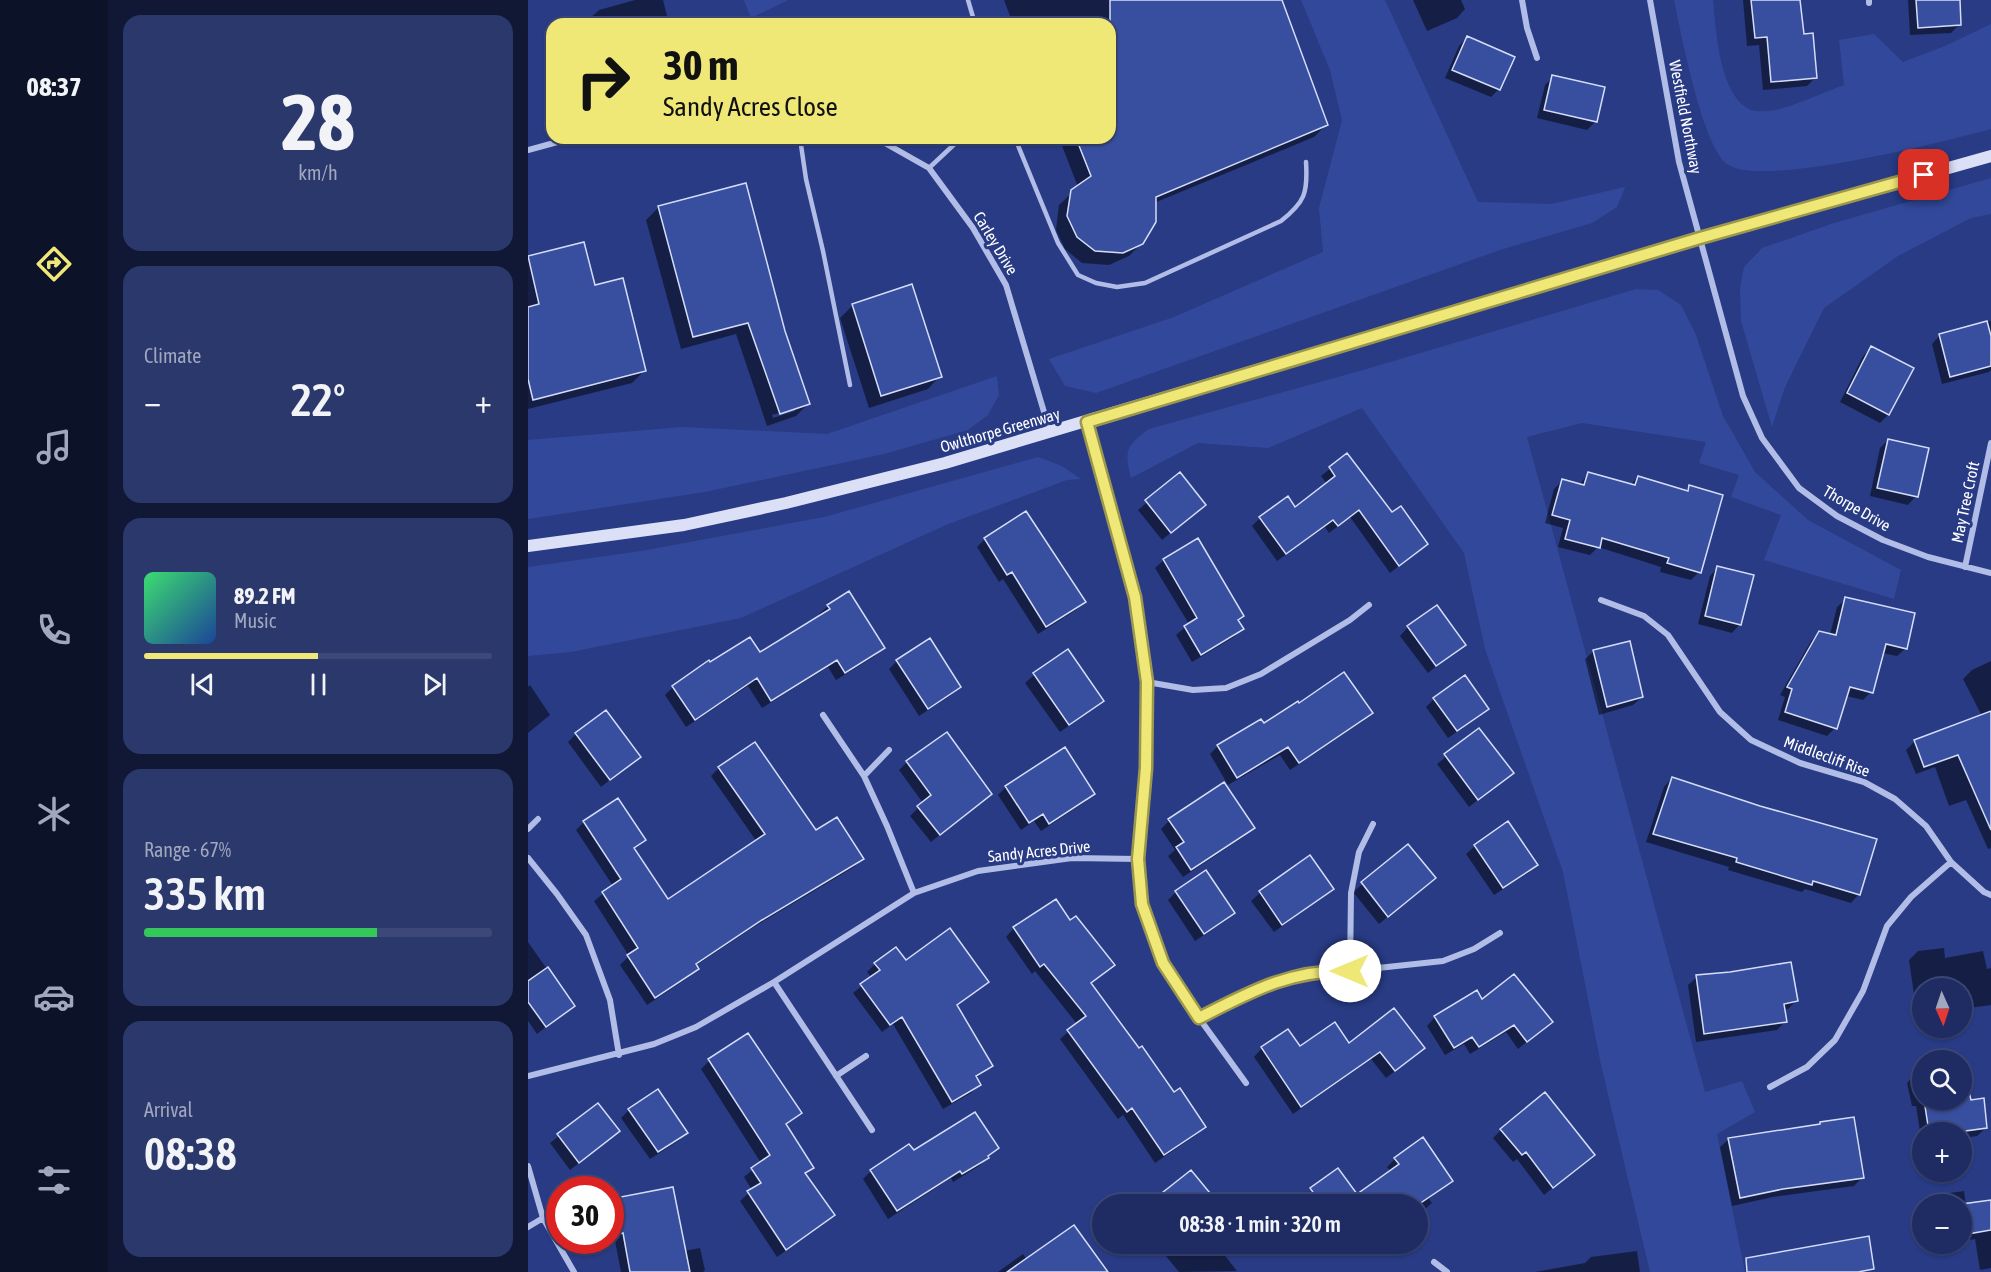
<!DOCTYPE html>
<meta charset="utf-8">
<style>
:root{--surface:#1e2c63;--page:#2b386c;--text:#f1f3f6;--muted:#a1a7be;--line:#3c4878;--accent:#efe877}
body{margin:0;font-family:"Asap Condensed",sans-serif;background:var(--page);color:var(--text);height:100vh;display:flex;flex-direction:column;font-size:22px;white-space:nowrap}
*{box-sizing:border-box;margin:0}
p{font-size:20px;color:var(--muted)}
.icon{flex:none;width:33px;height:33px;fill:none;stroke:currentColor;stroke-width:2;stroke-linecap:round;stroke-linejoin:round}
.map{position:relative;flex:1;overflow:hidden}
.side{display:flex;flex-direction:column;gap:15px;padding:15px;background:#101836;width:420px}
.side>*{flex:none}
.top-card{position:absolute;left:18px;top:18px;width:570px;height:126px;border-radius:18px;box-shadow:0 2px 4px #0004,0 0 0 2px var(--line);background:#efe877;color:#111;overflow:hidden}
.needle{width:39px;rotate:177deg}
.fabs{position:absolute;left:1384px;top:978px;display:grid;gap:12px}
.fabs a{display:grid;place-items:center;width:60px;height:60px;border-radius:50%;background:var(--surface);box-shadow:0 2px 4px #0004,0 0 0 2px var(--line);font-size:30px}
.speed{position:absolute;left:18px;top:1176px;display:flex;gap:12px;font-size:30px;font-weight:700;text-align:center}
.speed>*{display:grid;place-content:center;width:78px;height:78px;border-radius:50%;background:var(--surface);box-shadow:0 2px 4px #0004,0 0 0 2px var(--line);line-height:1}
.speed .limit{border:9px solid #d22;background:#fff;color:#111}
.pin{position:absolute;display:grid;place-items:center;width:51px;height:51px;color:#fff;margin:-26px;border-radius:12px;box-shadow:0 3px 9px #0006}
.me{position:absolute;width:66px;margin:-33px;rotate:270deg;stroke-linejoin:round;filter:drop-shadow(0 0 4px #0008)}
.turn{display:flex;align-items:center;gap:21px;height:126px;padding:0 18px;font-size:27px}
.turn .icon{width:78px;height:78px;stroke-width:2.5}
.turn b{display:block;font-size:42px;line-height:51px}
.big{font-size:45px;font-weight:600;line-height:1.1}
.side .widget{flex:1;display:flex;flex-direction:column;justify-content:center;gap:9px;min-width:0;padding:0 21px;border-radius:18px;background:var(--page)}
.side .dial{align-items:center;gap:0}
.dial b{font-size:78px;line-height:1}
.song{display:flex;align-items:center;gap:18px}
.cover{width:72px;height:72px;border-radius:9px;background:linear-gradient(135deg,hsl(140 70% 55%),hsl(220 70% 35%))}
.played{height:6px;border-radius:3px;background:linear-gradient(90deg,var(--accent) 50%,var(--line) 50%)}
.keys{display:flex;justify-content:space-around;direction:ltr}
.heat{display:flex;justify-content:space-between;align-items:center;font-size:33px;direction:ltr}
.charge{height:9px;border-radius:4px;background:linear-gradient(90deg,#34c759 67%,var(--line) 0)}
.trip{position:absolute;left:564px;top:1194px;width:336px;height:60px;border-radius:30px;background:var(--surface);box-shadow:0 2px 4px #0004,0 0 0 2px var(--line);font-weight:600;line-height:60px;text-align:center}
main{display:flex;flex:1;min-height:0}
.tab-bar{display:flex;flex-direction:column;width:108px;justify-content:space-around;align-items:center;background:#0c1228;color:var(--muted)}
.tab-bar .icon{width:42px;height:42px}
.tab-bar .current{color:var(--accent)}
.tab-bar b{font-size:27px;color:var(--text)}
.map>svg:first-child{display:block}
.green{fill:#32499b}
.shadow{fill:#0007;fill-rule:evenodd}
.building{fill:#384fa0;stroke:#d5dcf6;stroke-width:1.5}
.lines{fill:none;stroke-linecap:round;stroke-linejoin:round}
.lane{stroke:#b1bde7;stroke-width:4.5}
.street{stroke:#b1bde7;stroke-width:6}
.secondary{stroke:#dbe0f6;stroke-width:12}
.route-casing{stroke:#9b974d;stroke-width:15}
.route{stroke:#efe877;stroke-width:10}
.labels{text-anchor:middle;stroke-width:6;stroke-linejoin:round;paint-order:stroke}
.street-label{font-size:16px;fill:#fff;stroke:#283b84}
</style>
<main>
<nav class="tab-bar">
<b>08:37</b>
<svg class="icon current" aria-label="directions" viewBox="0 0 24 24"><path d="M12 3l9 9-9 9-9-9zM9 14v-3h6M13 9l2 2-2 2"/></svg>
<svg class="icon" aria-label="music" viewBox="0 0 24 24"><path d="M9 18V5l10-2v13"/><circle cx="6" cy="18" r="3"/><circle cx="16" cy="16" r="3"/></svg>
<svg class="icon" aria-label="phone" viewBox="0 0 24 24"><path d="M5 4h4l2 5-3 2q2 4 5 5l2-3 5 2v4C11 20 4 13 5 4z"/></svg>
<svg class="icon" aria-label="climate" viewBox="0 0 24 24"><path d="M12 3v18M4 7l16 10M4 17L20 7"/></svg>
<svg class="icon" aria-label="car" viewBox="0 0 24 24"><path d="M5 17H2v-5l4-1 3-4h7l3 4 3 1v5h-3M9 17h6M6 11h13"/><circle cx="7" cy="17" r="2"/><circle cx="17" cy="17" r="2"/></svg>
<svg class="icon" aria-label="filters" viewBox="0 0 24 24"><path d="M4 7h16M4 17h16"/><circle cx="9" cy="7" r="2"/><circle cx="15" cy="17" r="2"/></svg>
</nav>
<section class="side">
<div class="widget dial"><b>28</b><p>km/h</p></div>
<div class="widget"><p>Climate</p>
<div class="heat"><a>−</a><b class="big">22°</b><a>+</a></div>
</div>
<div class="widget">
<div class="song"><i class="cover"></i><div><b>89.2 FM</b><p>Music</p></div></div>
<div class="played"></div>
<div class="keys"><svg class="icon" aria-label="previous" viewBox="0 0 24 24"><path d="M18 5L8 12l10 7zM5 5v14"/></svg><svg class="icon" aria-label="pause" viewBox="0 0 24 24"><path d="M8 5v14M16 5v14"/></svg><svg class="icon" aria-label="next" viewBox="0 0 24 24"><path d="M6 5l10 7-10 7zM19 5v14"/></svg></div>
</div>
<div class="widget"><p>Range · 67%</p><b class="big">335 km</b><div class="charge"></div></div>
<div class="widget"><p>Arrival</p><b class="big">08:38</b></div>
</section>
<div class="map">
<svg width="1463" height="1272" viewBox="0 0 1463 1272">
<rect width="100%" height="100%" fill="#283b84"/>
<path class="green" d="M216,0H260L223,18Z
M773,0H857L950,202L1023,204L1097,187L1089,207L1064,223L972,250L568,393L537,386L521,359L646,317L795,252L791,208L814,120L802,70Z
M1146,0H1185C1188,30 1191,96 1223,110C1228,112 1237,111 1242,111C1257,110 1299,91 1316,85L1311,40L1346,34L1375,62L1417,46L1463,24V129C1418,141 1233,189 1199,164C1174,145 1153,33 1146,0Z
M1463,178V214L1443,218L1370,256L1296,308L1257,387L1244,427L1213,321L1212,288L1216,267L1234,248L1306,223Z
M1108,289L1130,290L1153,305L1168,335L1195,416L1227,472L1280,520L1373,570L1366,599L1236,560L1253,515L1203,497L1211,475L1171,463L1178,442L1054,423L999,437L1177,1092L1214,1081L1227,1112L1189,1134L1217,1272H1122L1073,1065L1035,872L957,649L936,553L834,408L740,448L670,443L603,478C596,450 598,446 621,429L835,370Z
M469,376L471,395L460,415L440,430L356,454L177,492L0,519V440L154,427L299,434Z
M510,457L534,466L553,479L539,480L418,525L213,618L43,652L0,656V567L113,551L296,517Z"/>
<path class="shadow" d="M107,0H135L141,24H59L58,22L71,10Z
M476,0H752L798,125L786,137L626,203L614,243L601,256L581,265L554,263L537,249L528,230L531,205L550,187L531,138H582V24H485Z
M885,0H933L937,9L929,18L899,31Z
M1215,0H1271L1274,36L1288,77L1279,86L1235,90L1231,45L1219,46Z
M1380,0H1430L1431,25L1423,33L1382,35Z
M939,37L971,89L963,97L917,78L931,46Z
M1025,77L1075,88L1067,122L1059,130L1009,118L1017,85Z
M131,207L255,331L280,404L268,416L239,426L208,334L153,349L118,220ZM267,408V411L245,418L244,415Z
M55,244L66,287L117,370L104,383L0,409V258Z
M383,286L412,376L400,389L341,408L312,318L324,306Z
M1463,321V370L1461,372L1414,384L1404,344L1412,335Z
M1343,348L1384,369L1360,415L1352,423L1312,402L1335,356Z
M1360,440L1388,496L1380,505L1342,496L1352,448Z
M819,455L864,514L898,544L862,573L822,517L801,533L797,527L749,561L724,526L732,518L767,509L799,484L793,476Z
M652,474L676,505L634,540L610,510Z
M1060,474L1102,485L1110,477L1156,492L1162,487L1171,572L1163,580L1132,572L1133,567L1070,547L1062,555L1030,547L1035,528L1017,523L1026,489L1034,481L1051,485Z
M457,539L556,602L548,610L510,634L475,579L471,582L449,547Z
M670,540L714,629L706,637L664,662L648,635L661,624L627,568L636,560Z
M1190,567L1212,624L1204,633L1170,624L1182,576Z
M1318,599L1378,648L1369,656L1354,653L1343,692L1335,700L1318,696L1307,728L1299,736L1250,720L1257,697L1252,695L1283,641L1292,632L1302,635L1309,607Z
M300,606L355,648L347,656L308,680L300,667L234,708L220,686L158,727L137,695L145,687L231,654L293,616L291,614Z
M880,627L936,644L900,673L872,636Z
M539,651L574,700L565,709L532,732L497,683L506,675Z
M1066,651L1114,697L1105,705L1071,715L1057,659Z
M369,661L431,687L423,695L391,716L361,669Z
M1463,661V848L1460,849L1438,800L1421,806L1407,767L1388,774L1378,750L1387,741L1454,716L1435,679L1444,670Z
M2,685L22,715L0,733V687Z
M906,699L959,709L950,717L920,738L898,707Z
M843,713L835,721L762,770L752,755L700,785L682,754L690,746L735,725Z
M951,730L984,773L941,807L909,764Z
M48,734L111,757L73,787L40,742Z
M379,762L462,794L403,842L382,816L395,803L371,770Z
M191,768L287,832L334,859L326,867L224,928L167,966L169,969L161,977L119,1005L92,965L101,956L66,901L85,886L48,830L56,822L116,840L106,849L140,901L229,842L183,776Z
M1144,778L1331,894L1323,903L1277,889L1274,892L1200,870L1201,867L1118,842L1136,787Z
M478,787L565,793L557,802L513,831L506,821L493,830L470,795Z
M641,821L725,828L717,836L655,877L640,856L647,850L633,829Z
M979,823L1008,864L1000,873L966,895L938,854L947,846Z
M880,846L906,878L851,924L825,892Z
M781,857L804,888L795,897L746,932L723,901L732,893Z
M648,892L705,913L697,921L667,941L640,900Z
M486,928L577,973L562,984L645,1094L676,1127L668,1135L627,1163L595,1115L590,1119L532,1039L549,1024L507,971L504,974L478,937Z
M0,942L45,1006L9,1034L0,1021Z
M1416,948L1417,958L1455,951L1459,969L1463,968V1005L1434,1009V988H1395V1014L1389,1015L1381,960L1390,951Z
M347,964L459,982L428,1006L463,1066L447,1079L451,1085L443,1093L415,1109L365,1024L354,1032L325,993L344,978L339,972Z
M1169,977L1268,1001L1260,1009L1255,1010L1257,1022L1249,1030L1168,1042L1160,985Z
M953,1001L1023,1022L990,1049L978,1032L942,1054L936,1044L917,1055L899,1026L907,1017Z
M821,1045L887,1056L858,1078L843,1059L765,1114L726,1057L734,1048L771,1049Z
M181,1061L272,1113L257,1126L284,1167L277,1175L305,1215L297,1223L249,1257L212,1201L224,1190L216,1177L233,1163L173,1069Z
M1434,1066L1442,1101L1458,1128L1449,1136L1434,1138V1132H1395L1394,1144L1388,1106H1384L1379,1083L1387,1074L1395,1073V1100H1434Z
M70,1105L82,1139L42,1170L22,1143Z
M101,1110L158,1133L150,1141L122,1159L93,1118Z
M973,1130L1065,1155L1016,1195L989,1159L985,1162L965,1138Z
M1201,1139L1334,1178L1326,1186L1245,1197L1204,1206L1192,1147Z
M469,1148L451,1166L425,1182L423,1178L360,1219L335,1179L343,1171L385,1152Z
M867,1159L923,1180L901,1199L904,1203L890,1215V1204H779L774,1198L810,1170L828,1197L863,1172L859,1167Z
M663,1172L681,1195L671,1204H622Z
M1436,1191L1438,1205L1463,1202V1268L1452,1270L1447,1239L1434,1241V1204H1395V1220L1393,1204L1401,1196Z
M82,1201L156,1251L172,1248L177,1270L175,1272H93L87,1241L73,1244L72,1240H82Z
M628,1244H688L709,1271L651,1272Z
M1399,1244H1418L1399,1246Z
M1109,1251L1112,1272H1007L1057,1263L1063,1257Z
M495,1254L499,1260L575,1272H470Z"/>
<path class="building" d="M582,0H754L800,125L628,197V222L615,244L595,253L567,251L549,237L539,216L543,190L563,176L548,138H582Z
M1223,0H1272L1276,34L1285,33L1289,78L1243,82L1239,37L1227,38Z
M1388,0H1432L1433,25L1390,28Z
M939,36L987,57L972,90L924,70Z
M1024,75L1077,87L1069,122L1016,110Z
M218,183L257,331L282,404L252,414L220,323L165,337L130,206Z
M56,242L67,285L95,278L118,371L5,400L0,379V307L11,304L0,256Z
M384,284L414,377L353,396L324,304Z
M1459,321L1463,336V366L1422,377L1411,334Z
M1343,346L1386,368L1361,415L1319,393Z
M1360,439L1401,448L1390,497L1349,488Z
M819,453L864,512L873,506L900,544L871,566L831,510L810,526L805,520L758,554L731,517L760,496L767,507L807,476L801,467Z
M652,472L678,505L643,533L617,500Z
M1060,472L1107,485L1110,476L1160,491L1161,485L1195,495L1173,573L1139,563L1141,558L1074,538L1072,548L1037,539L1042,520L1024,515L1034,479L1056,485Z
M498,511L558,602L518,627L484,572L479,575L456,538Z
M670,538L716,616L710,620L716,629L673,655L656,626L669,618L635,559Z
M1189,566L1226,575L1213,625L1177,616Z
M321,591L357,648L317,673L309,660L243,701L229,678L167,720L144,686L181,660L182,662L222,637L232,652L302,609L299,605Z
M1317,597L1387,613L1379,649L1358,644L1345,693L1322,687L1309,729L1257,712L1264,689L1259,687L1291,631L1308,635Z
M909,605L938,645L908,666L879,626Z
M402,638L433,687L400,709L368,660Z
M1102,641L1115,697L1079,707L1065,650Z
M540,649L576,701L541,725L505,673Z
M816,672L845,713L771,763L760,747L709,778L689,745L733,719L736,723L770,701L771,703Z
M937,675L961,709L929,731L905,698Z
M78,710L113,757L82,780L47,733Z
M1463,711V830L1430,755L1396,767L1386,740Z
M951,728L986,773L950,800L916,754Z
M419,732L464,794L412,835L389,806L403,795L378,761Z
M227,742L288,830L309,817L336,859L234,920L168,964L171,969L127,998L99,955L110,948L74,892L93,879L55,821L90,798L118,840L106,848L140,899L237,834L190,767Z
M537,747L567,794L521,824L515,814L501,823L477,786Z
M1144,777L1232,806L1349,839L1332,895L1285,881L1284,885L1208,862L1209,858L1125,834Z
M696,782L727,828L663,870L648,847L656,842L640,819Z
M980,821L1010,865L975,888L946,845Z
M880,844L908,878L860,917L833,882Z
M782,855L806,889L754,925L731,891Z
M678,870L707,913L676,934L647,891Z
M528,899L542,920L548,916L587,965L563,983L611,1048L614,1046L646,1092L652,1088L678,1127L636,1155L604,1108L599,1112L539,1030L558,1016L516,964L512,967L485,927Z
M422,928L461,982L429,1005L465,1066L448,1076L453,1085L424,1102L374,1017L362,1025L332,984L352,970L346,963L368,947L378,960Z
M1263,962L1270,1001L1256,1004L1259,1022L1176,1034L1168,975L1202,972Z
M20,967L47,1006L18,1027L0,1002V981Z
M986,974L1025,1022L999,1042L986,1025L951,1047L944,1037L926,1048L906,1016L949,990L954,999Z
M866,1008L897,1048L867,1071L852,1052L773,1107L733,1047L760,1029L772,1046L807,1022L821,1043Z
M220,1033L274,1113L258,1124L286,1168L277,1173L307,1215L258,1250L219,1191L233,1183L223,1168L242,1155L180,1059Z
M1434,1062L1443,1100L1456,1098L1459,1128L1430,1132H1401L1396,1100H1434Z
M1395,1071V1098L1393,1099L1386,1073Z
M130,1089L160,1133L130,1152L100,1109Z
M1017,1092L1067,1155L1025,1188L998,1152L994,1155L972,1129Z
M70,1103L92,1131L51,1163L29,1134Z
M447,1112L471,1148L460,1156L461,1158L434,1174L432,1171L369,1211L342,1170L381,1144L386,1150Z
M1326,1117L1336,1178L1255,1189L1212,1198L1200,1138L1292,1124V1122Z
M895,1137L925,1181L891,1204H793L782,1188L810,1168L829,1194L871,1164L866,1158Z
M663,1170L691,1204H620Z
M145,1187L162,1272H102L95,1233L82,1236V1199Z
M1463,1200V1230L1434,1235V1204Z
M546,1225L580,1272H479Z
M1341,1236L1346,1269L1330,1272H1219L1218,1258Z"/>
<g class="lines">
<path class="lane" d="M440,0L447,24
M272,138L278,179L295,251L322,385
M487,138L530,243L550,275L568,283L589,287L617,283L753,221C777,202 780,193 778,162
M401,168L433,138"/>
<path class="street" d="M994,0L999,28L1009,58
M1122,0L1151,162L1215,396L1234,438L1271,488L1309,516L1355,540L1400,557L1463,573
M1341,0V3
M348,138L401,168L445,228L478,285L522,432
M0,150L44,138
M559,422L607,597L619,682L618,768L610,859L614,904L635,963L671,1018L718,1083
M1437,567L1463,443
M1073,600L1116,616L1140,635L1192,712L1223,740L1272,763L1336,782L1367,799L1398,826L1423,862L1456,892L1463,895
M619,682L665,690L698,688L733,674L822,620L841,605
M295,715L336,776L359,826L386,893
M336,776L361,750
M0,829L10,819
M0,858L29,894L58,935L82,1000L91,1055
M822,971L823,893L831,852L845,824
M246,982L344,1130
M671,1018L724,990L757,978L797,970L822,971L915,961L946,949L972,933
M0,1076L126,1044L168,1027L246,982L386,893L450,871L544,858L610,859
M308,1076L338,1056
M1242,1087L1279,1067L1307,1040L1335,991L1359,926L1383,897L1423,862
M0,1166L15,1218L46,1272
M0,1227L15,1218
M906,1262L919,1272"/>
<path class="secondary" d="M0,546L156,525L258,503L417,463L1172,238L1463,156"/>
</g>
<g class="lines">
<defs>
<path id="route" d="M822,971C763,969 722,992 671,1018L635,963L614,904L610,859L618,768L619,682L607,597L559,422L1172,238L1396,175"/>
</defs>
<use href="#route" class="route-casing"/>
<use href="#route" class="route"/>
</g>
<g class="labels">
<g class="street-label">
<text transform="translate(1158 117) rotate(79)" y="6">Westfield Northway</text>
<text transform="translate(468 243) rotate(59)" y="6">Carley Drive</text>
<text transform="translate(472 430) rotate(-16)" y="6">Owlthorpe Greenway</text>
<text transform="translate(1437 502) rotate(-78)" y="6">May Tree Croft</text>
<text transform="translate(1329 508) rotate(30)" y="6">Thorpe Drive</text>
<text transform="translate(1299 756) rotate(20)" y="6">Middlecliff Rise</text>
<text transform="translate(511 851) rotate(-6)" y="6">Sandy Acres Drive</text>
</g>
</g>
</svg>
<div class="fabs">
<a><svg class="needle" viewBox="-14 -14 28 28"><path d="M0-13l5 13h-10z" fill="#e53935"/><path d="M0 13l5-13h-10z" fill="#a1a7be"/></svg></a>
<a><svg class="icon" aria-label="search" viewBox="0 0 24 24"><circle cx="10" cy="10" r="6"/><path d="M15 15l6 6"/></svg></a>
<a>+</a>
<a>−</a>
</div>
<div class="speed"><div class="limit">30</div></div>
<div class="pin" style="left:1396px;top:175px;background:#d93025"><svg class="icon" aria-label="arrive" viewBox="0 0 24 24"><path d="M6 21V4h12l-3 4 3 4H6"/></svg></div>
<svg class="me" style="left:822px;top:971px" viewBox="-20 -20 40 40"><circle r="19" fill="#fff"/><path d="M0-13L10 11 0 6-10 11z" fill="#efe877"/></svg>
<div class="trip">08:38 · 1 min · 320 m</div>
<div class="top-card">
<div class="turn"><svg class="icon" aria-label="right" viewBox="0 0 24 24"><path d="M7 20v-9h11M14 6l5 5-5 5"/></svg><div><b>30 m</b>Sandy Acres Close</div></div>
</div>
</div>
</main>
